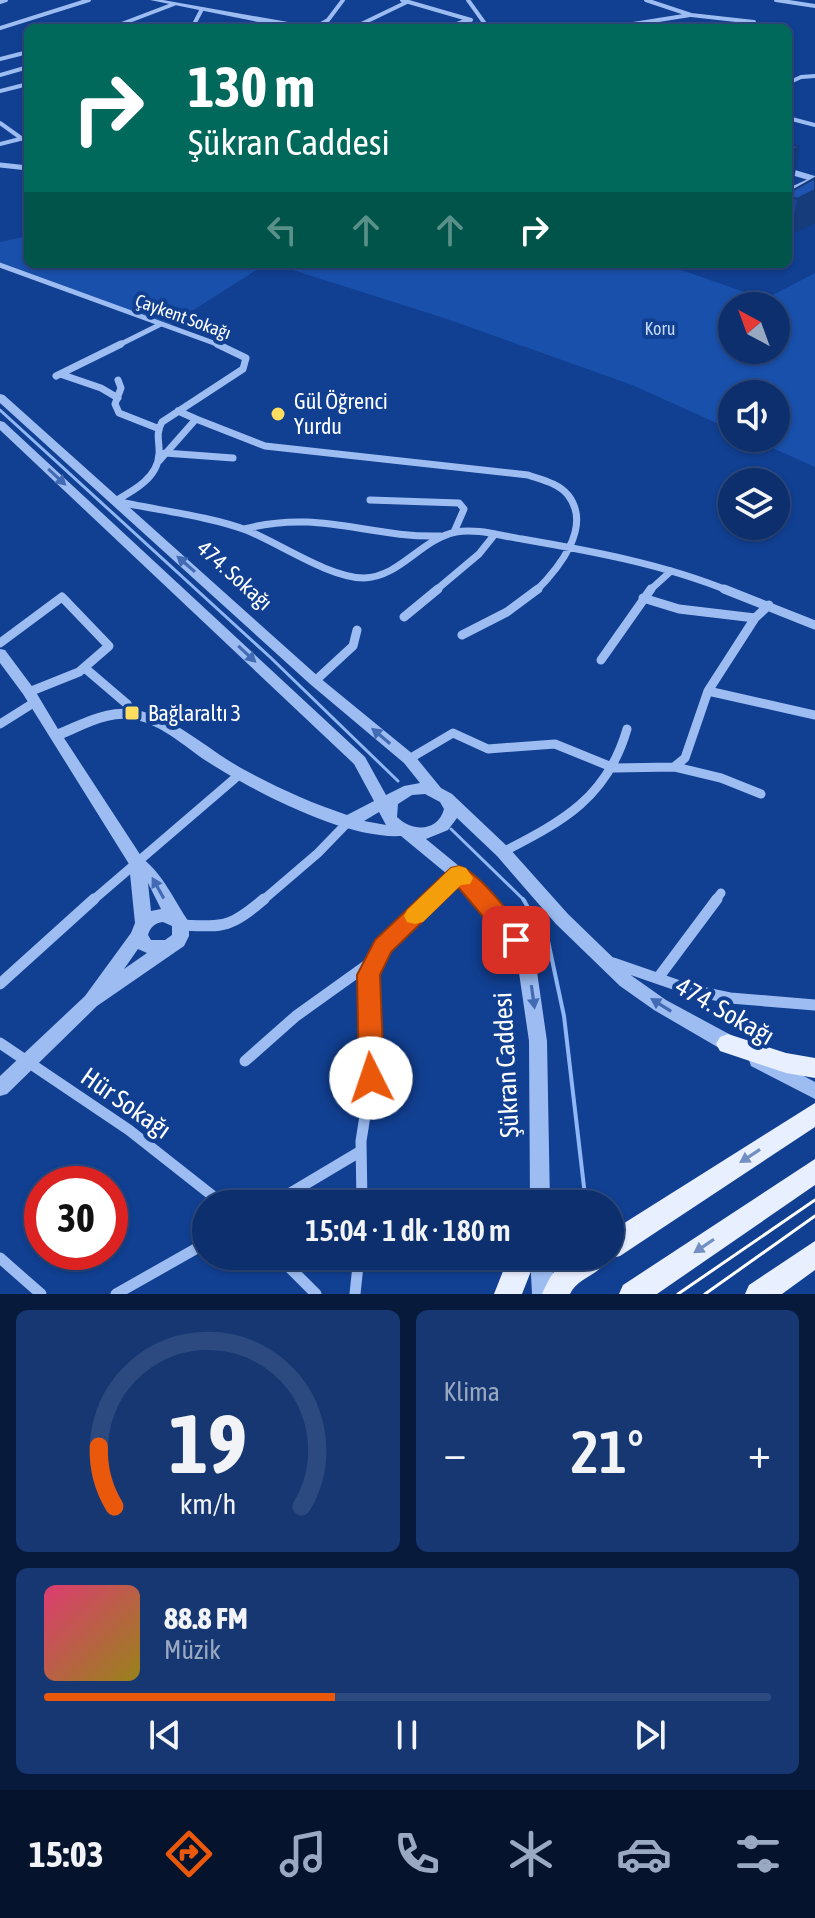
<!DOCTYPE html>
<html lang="tr">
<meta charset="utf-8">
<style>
:root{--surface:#0d2f6d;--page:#163772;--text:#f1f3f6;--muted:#9aa9c2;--line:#2d4a80;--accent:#ea580c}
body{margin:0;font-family:"Asap Condensed",sans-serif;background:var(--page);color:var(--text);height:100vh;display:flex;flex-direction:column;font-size:30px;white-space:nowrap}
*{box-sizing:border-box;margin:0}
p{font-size:26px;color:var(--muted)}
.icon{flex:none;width:44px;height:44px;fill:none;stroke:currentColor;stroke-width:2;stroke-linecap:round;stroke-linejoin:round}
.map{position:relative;height:1294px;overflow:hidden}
.sheet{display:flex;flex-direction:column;gap:16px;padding:16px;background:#071a3c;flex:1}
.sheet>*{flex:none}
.top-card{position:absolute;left:24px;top:24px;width:768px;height:244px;border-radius:12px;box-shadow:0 2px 6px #0004,0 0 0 2px var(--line);background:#00695c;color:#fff;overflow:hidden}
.needle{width:52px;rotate:319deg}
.fabs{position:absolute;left:718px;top:292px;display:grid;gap:16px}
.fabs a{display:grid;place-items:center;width:72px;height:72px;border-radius:50%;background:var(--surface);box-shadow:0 2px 6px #0004,0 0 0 2px var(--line);font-size:40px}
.speed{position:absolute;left:24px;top:1166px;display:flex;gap:16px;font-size:40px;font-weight:700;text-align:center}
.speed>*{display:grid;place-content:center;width:104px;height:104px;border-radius:50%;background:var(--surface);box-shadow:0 2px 6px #0004,0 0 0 2px var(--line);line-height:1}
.speed .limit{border:12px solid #d22;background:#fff;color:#111}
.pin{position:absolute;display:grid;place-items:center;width:68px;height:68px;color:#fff;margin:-34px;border-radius:16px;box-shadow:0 4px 12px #0006}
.me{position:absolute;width:88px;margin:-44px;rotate:356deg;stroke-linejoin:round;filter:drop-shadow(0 0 6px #0008)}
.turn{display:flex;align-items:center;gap:28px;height:168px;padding:0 32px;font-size:36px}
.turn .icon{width:104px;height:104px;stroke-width:2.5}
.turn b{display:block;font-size:56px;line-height:68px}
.lanes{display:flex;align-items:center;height:76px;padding:0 32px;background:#0003;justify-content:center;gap:40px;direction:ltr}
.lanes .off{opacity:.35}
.big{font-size:60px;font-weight:600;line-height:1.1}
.sheet .tile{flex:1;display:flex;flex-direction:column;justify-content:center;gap:12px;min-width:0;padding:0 28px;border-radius:12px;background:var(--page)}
.sheet .dial{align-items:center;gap:0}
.dial svg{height:208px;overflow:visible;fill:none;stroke:var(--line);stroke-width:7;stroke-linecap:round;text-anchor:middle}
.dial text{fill:var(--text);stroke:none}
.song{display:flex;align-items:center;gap:24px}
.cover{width:96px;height:96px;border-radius:12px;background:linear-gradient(135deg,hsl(340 70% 55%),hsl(50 70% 35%))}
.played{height:8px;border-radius:4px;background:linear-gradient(90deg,var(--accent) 40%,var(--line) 40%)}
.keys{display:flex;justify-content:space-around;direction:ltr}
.heat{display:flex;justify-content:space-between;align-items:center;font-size:44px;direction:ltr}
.sheet .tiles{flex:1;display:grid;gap:16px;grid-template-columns:1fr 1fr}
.tile:last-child{grid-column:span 2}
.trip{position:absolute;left:192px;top:1190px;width:432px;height:80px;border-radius:40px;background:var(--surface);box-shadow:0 2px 6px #0004,0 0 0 2px var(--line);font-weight:600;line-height:80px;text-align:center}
.tab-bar{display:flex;height:128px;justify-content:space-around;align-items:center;background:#05132c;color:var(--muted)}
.tab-bar .icon{width:56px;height:56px}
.tab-bar .on{color:var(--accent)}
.tab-bar b{font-size:36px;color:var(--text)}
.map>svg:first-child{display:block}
.green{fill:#1950ab;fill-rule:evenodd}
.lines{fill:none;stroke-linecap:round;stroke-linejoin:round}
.stream-far1{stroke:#8fb7f6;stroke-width:3}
.stream{stroke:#8fb7f6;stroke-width:4}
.minor-far4{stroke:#9dbdf2;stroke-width:4}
.minor-far3{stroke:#9dbdf2;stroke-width:5}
.minor-far2{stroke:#9dbdf2;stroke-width:7}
.minor-far1{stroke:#9dbdf2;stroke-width:9}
.minor{stroke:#9dbdf2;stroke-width:11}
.tertiary{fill:#9dbdf2;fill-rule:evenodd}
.primary{fill:#e8efff;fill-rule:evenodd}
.tram{stroke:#fff;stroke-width:3}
.wall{fill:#1b4997}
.shaded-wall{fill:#163c7b}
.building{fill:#1f55b0;stroke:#163c7b;stroke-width:2}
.oneway{fill:#426bb3}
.oneway2{fill:#728ec2}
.route{fill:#ea580c;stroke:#983908;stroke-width:2}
.slow{fill:#f59e0b}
.poi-dot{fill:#ffdd5e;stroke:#113f91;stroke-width:3}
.labels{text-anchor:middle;stroke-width:8;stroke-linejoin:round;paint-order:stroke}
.far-street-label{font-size:18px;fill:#fff;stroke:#113f91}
.far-park-label{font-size:18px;fill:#c4dafd;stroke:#113f91}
.poi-label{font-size:22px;fill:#fff;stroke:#113f91;text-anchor:start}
.street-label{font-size:22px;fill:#fff;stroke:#113f91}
.near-street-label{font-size:26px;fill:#fff;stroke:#113f91}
</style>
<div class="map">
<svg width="815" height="1294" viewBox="0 0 815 1294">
<rect width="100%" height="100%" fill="#113f91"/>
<path class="green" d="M28,236V264H266L170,325L0,262V242Z
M274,264H664L765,299L815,273V467L750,438H776V394H732V430L632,385L447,319ZM732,306H776V350H732Z"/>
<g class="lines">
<path class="stream-far1" d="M0,410L270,657L398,781
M451,829L525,901"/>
<path class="stream" d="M523,899L548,941L564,1016L586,1204"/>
<path class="minor-far4" d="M402,0L471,20
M468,0L488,28
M646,0L691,15L754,22L744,28
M776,0L815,6
M0,2L6,0
M0,28L89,0
M111,28L174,4
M192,28L202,9
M314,28L328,20L343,0
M353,28L407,2
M446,28L468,20
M608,28L690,15
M0,59L28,52
M0,75L28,67
M788,83L801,77L815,76
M0,91L28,84
M788,118L815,125
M0,123L28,143
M0,144L20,139"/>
<path class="minor-far3" d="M0,165L28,168
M788,191L814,179
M0,265L222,346
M117,346L161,324"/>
<path class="minor-far2" d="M60,374L101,388L118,398
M56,376L121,344
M118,380L121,388L115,404L119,413L157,428
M196,419L265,446L528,475C542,480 558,483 568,495C593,527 558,569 536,591
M165,453L233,458
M159,461L196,419L178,411
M370,500L459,503L464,509L454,532
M115,501C133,491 158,478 159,454C160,442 155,434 162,422L243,369L246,358L217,344
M115,501C155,510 209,516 246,530C279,543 329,578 364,578C400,577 421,539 456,532C477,528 501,536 522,539C591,551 663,564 729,591
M244,529C320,509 368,538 440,536
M435,591L479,554L495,534
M649,591L671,571"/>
<path class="minor-far1" d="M724,589L815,625
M643,598L679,609L755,618
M404,617L438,589
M462,635L507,612L538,589
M0,643L62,597L109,646L79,672L29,692
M601,660L651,589
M86,669L127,704L132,713
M315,681L353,646L357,630
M708,691L815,715
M0,724L35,702
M409,759L453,733L488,749L555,744L614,768L674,767L685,758L708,691L755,618L769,605
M675,767L721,778L761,794
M503,852C563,821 607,798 627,729
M92,901L240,774
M262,901L318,853L348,822
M430,901L459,874
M715,901L721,893"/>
<path class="minor" d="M181,925C225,927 230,928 264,899
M613,963L691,990L730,998L815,1005
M658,978L717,899
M0,984L94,899
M0,1043L129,1130L223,1204
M245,1061L296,1016L370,963
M272,1204L361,1151
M362,1204L361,1141L371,1078L368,984L371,965L383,946L433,899
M278,1256L316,1294
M0,1258L41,1294
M116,1294L206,1243
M355,1294L359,1256"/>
<path class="tertiary" d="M150,0H163L322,28H303L258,22Z
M788,168L815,176V182L788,174Z
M0,394L4,395L320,678L414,755L441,788L452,794L509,848L568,914L632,976L666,1000L740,1040L742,1046L740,1052L733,1054L726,1052L654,1010L620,986L556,924L497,856L457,818L448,830L426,839L476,880L507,915L535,958L547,1041L550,1204H530L529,1041L517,959L495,925L464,888L401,836C345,839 255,792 208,762C183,746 159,721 128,719C106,717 84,730 64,738L143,859C164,875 174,901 189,922V936L184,946L97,1006L7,1094L0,1096V1076L85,996L131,933L135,923L129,864L23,694L0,663V649L5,650L34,689L58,729C80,720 104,707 128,709C171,713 205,748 241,768C275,787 311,803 347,815L374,801L354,764L0,430V421L4,422L365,757L386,795L404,786L420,783L404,763L310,684L0,403ZM425,794L440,802L444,809C438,832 412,832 397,817L398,804L412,795ZM379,812L386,825L364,821ZM148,883L161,909L151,911ZM163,922L172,926V935L165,940H151L148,935C150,927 155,923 163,922ZM138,949L147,953L124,969Z
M758,1052L815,1082V1099L751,1066L749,1060L751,1054Z
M530,1256H552L554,1294H532Z"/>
<path class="primary" d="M728,1034L786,1053L815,1058V1078L786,1073L720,1051L716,1044L720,1037Z
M815,1103V1127L620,1256L608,1259C600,1275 578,1277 570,1294H542C559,1255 570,1256 610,1256V1232Z
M815,1159V1185L657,1294H619L623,1285Z
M815,1241V1270L782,1294H745L749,1285Z
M509,1256H537L522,1294H494Z"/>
<path class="tram" d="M678,1294L815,1200
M705,1294L815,1216"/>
</g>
<path class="wall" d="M815,178L791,235L788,234V193Z"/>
<path class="shaded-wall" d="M799,147L794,181L788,184V152Z
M815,190V223L791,235L797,199Z"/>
<path class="building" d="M788,143L799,147L788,152Z
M815,178V190L797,199L788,196V193Z"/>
<defs><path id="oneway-solid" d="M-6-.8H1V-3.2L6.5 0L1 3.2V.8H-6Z" transform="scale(2)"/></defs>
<g class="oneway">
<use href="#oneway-solid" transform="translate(57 477) rotate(43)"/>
<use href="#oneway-solid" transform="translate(186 564) rotate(-139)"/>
<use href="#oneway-solid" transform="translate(247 654) rotate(43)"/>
<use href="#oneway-solid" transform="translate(381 736) rotate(-140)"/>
<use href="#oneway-solid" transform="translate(158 888) rotate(-119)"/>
<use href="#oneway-solid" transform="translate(533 997) rotate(82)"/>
<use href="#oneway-solid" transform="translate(661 1005) rotate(-148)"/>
</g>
<g class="oneway2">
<use href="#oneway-solid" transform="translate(750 1156) rotate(147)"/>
<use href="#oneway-solid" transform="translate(704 1246) rotate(146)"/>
</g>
<path class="route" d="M459,866C480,873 516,920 527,940L524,946L516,949L508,946L458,887L391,952L380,975L384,1078L380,1086L371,1089L362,1086L359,1078L357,975L375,940L451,868Z"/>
<path class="slow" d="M459,866L466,868L473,878L470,884L461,885L423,922L415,924L407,922L404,916L407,910L451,868Z"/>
<g class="poi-dot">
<circle cx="278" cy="414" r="8"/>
<rect x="124" y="705" width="16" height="16" rx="4"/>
</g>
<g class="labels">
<g class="far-street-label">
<text transform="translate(183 317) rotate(20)" y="6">Çaykent Sokağı</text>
</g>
<g class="far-park-label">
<text x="660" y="335">Koru</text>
</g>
<g class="poi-label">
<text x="294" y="409">Gül Öğrenci<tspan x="294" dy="25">Yurdu</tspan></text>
<text x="148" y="721">Bağlaraltı 3</text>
</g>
<g class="street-label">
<text transform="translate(235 575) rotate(42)" y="8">474. Sokağı</text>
</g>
<g class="near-street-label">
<text transform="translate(725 1011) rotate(30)" y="9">474. Sokağı</text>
<text transform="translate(506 1065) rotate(-93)" y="9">Şükran Caddesi</text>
<text transform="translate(126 1103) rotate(35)" y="9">Hür Sokağı</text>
</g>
</g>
</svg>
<div class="fabs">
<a><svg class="needle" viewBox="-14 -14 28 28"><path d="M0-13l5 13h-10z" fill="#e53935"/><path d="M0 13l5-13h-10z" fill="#9aa9c2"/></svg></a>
<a><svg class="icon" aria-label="sound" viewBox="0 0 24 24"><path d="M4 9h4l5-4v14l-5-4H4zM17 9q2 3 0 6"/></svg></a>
<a><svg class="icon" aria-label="layers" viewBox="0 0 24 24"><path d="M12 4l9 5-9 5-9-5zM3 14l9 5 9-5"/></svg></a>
</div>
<div class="speed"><div class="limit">30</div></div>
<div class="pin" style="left:516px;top:940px;background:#d93025"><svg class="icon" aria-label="arrive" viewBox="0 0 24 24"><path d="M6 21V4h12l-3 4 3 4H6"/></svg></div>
<svg class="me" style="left:371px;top:1078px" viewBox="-20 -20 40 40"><circle r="19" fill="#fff"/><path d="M0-13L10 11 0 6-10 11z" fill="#ea580c"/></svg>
<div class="trip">15:04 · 1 dk · 180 m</div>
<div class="top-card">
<div class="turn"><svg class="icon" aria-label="right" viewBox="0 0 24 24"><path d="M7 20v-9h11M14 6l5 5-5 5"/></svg><div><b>130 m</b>Şükran Caddesi</div></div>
<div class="lanes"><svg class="icon off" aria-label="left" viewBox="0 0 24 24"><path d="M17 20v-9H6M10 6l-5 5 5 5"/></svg><svg class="icon off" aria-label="ahead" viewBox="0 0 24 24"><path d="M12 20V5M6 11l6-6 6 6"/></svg><svg class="icon off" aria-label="ahead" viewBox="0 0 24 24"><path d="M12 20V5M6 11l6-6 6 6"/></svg><svg class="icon" aria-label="right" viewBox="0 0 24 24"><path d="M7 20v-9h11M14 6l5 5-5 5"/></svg></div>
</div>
</div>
<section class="sheet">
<div class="tiles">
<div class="tile dial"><svg viewBox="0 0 100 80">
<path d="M14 69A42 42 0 1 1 86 69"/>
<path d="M14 69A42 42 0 0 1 8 46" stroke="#ea580c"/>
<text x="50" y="56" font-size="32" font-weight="700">19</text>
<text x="50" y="72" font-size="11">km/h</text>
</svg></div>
<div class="tile"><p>Klima</p>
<div class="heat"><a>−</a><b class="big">21°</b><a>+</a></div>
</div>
<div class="tile">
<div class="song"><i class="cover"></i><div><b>88.8 FM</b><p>Müzik</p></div></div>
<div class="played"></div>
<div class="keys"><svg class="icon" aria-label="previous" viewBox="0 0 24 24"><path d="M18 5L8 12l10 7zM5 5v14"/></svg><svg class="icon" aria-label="pause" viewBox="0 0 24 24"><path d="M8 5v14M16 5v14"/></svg><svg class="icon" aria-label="next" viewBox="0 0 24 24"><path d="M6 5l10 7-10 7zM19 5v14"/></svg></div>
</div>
</div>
</section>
<nav class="tab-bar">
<b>15:03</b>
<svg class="icon on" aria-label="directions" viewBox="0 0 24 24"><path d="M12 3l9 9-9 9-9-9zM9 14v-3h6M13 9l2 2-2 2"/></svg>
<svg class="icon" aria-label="music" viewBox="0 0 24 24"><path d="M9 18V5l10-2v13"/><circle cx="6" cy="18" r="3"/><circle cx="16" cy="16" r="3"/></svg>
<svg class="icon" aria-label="phone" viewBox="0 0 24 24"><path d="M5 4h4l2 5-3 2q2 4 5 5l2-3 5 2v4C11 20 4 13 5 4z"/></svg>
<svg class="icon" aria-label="climate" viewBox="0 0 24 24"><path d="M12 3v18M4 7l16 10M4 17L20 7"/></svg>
<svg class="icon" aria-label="car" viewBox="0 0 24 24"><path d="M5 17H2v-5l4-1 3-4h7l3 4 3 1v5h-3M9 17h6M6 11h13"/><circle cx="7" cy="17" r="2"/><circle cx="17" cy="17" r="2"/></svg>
<svg class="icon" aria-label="filters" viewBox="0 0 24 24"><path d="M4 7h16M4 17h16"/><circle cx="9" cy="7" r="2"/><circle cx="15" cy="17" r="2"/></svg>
</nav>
